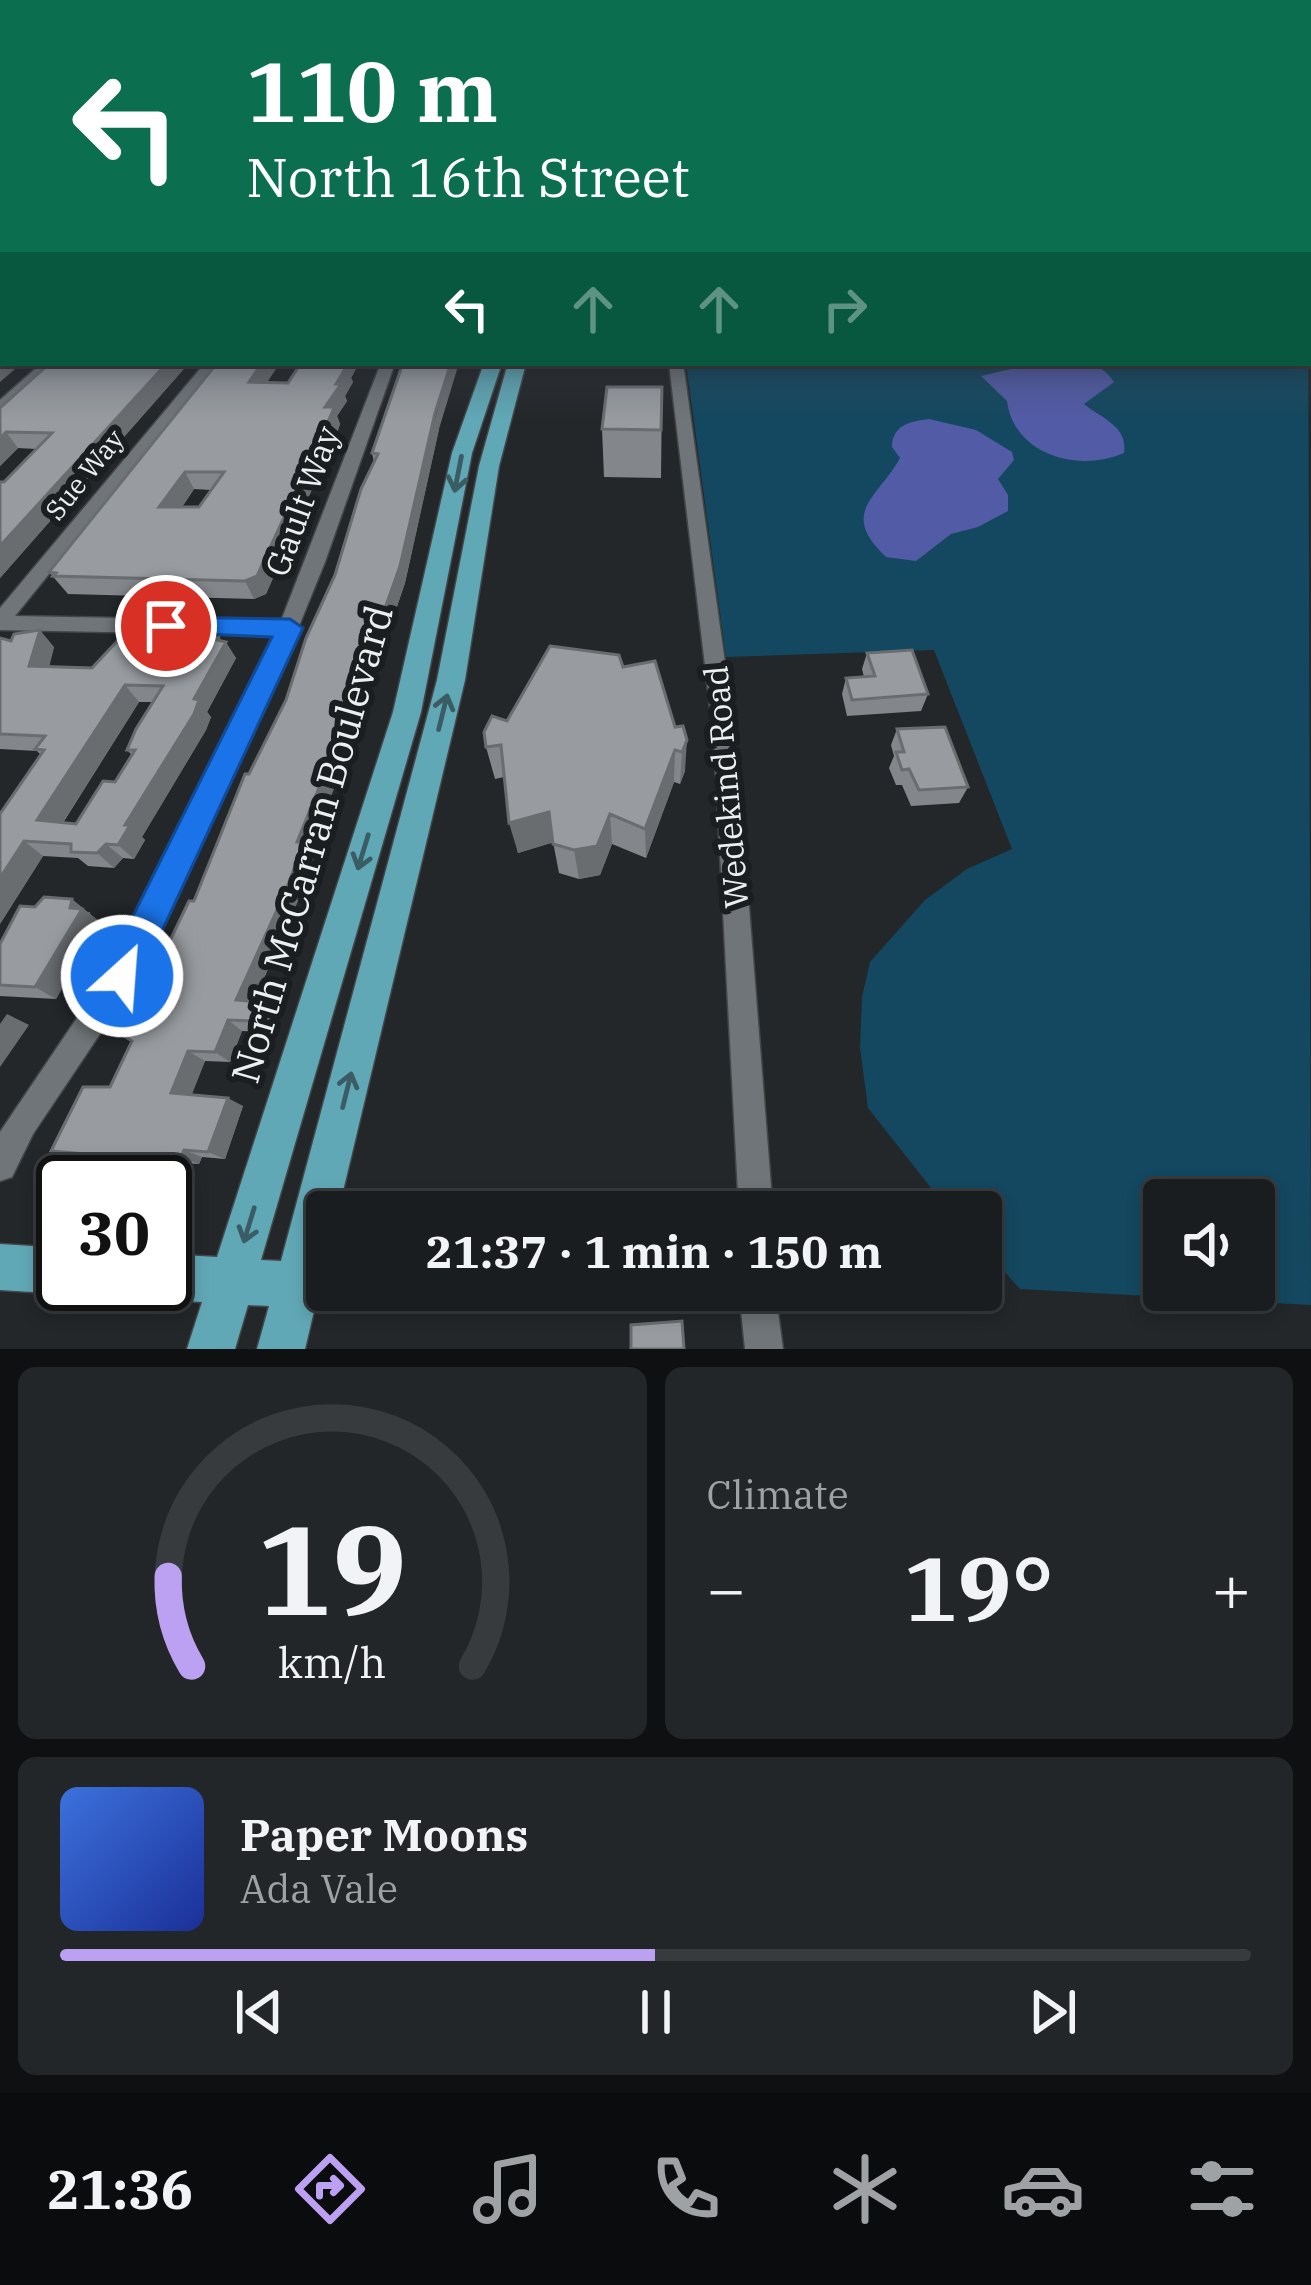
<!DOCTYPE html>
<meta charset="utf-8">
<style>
:root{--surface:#1a1d20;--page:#232629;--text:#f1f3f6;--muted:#9fa2a5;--line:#383b3e;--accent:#bca0f2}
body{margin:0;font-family:"IBM Plex Serif",serif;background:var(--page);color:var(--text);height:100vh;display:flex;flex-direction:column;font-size:45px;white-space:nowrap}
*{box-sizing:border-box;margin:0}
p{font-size:39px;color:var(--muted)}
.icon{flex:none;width:66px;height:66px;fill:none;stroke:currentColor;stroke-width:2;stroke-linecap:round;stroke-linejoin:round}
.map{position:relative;height:1349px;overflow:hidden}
.panel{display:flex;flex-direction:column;gap:18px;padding:18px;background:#0e1012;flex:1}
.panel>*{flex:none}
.banner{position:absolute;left:0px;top:0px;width:1311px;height:366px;box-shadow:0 6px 18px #0003,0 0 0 3px var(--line);background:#0b6e4f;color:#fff;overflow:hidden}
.fabs{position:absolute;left:1143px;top:1179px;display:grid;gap:24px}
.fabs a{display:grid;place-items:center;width:132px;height:132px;border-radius:12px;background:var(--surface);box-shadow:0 6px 18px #0003,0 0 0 3px var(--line);font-size:60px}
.speed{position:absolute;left:36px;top:1155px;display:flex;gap:24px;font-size:60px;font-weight:700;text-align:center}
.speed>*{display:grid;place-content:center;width:156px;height:156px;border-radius:50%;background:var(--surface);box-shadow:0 6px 18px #0003,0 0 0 3px var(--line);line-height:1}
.speed .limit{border:6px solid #111;border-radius:18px;background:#fff;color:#111}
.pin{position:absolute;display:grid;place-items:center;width:102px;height:102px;color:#fff;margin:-51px;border:6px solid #fff;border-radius:50%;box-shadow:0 3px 12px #0007}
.me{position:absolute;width:132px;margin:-66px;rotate:26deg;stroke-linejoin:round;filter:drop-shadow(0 0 9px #0008)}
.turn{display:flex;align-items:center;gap:42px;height:252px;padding:0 48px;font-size:54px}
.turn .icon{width:156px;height:156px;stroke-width:2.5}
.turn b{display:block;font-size:84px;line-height:102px}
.lanes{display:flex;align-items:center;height:114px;padding:0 48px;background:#0003;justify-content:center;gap:60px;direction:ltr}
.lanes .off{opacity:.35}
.big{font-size:90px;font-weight:700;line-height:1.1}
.panel .tile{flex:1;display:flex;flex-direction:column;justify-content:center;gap:18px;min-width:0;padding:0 42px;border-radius:18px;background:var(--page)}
.panel .dial{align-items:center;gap:0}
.dial svg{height:312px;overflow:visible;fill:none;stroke:var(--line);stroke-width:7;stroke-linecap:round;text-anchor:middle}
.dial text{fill:var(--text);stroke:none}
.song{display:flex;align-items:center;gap:36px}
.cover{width:144px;height:144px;border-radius:18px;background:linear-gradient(135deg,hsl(220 70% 55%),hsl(230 70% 35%))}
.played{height:12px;border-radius:6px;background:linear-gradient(90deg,var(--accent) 50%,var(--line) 50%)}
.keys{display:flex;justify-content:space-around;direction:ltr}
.heat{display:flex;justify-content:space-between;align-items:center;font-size:66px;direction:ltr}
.panel .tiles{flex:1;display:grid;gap:18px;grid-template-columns:1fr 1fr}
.tile:last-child{grid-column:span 2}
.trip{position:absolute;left:306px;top:1191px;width:696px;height:120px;border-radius:12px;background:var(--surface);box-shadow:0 6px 18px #0003,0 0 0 3px var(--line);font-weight:700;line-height:120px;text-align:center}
.dock{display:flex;height:192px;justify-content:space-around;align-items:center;background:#0a0c0d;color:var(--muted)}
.dock .icon{width:84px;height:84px}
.dock .active{color:var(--accent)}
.dock b{font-size:54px;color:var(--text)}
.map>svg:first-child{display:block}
.green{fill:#144860;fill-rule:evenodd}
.water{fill:#525ba5}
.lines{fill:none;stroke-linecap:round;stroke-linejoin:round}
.minor-casing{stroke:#424648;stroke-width:3}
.major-casing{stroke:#424648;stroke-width:3}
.minor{fill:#6f7578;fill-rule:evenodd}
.major{fill:#61a8b6;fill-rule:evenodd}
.wall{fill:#83868a;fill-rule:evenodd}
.shaded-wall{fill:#6a6d70}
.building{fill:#989ca0;stroke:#6a6d70;stroke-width:3;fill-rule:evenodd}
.oneway{stroke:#3a5c64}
.route{fill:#1a73e8;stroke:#114b97;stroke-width:3}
.labels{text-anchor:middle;stroke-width:12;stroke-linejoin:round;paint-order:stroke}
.far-street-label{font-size:27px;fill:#eceff0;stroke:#1a1e20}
.street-label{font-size:33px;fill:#eceff0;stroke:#1a1e20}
.near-street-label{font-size:39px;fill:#eceff0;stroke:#1a1e20}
</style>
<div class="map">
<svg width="1311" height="1349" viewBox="0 0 1311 1349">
<rect width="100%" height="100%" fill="#23272a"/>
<path class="green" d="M1308,231L1311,1305L1020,1289L981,1246V1212H950L868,1108L860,1048L862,997L870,962L925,900L967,869L1012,849L934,650L726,657L686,363H1308ZM1164,1200H1254V1290H1164Z"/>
<path class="water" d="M1036,363C1064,363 1098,355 1114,382L1084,404C1101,418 1128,426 1124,453C1078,473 1014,455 1007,401L981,376Z
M929,419L976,430L1012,452L1014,460L998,479L1008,495V511L978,527L951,534L916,561L886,557C838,512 879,497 900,458L892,447C892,425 911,421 929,419Z"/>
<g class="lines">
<defs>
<path id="minor" d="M42,363H57L0,412V400Z
M205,363H219L15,616L281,621L381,363H395L325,562L270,697L132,986L33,1134L12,1177L0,1181V1132L112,966L248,697L275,635L0,630V608Z
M669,363H683L736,741L773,1212H739L714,741Z
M339,1290H407L408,1293L403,1306C384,1313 363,1310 344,1303Z
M739,1290H775L783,1349H745Z"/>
<path id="major" d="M484,363H502L472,453L421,712L261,1260L281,1261L437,680L479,466L508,363H526L499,466L465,680L338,1212H327V1256L305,1349H257L269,1306L248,1305L235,1349H187L202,1302L165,1300L149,1293L145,1284H165V1254L217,1257L393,712L452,453Z
M0,1244L63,1248V1284L79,1287L63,1294L0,1290Z"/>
</defs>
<use href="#minor" class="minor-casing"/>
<use href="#major" class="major-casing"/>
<use href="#minor" class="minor"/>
<use href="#major" class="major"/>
</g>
<path class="wall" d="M189,363L0,578V482H4L36,449L18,448L0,466V408Z
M301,363H359L351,378L353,382L345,396L347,401L337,416L340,424L338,430L266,594L254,599L68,594L49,572L267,383H288ZM194,489L212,490L199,507H182Z
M662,387L661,478L604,477L602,429Z
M439,429L405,583L369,688L371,693L310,850L314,857L297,903L254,1001L259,1002L273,1013L266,1032L242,1031L230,1062L205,1061L191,1095L243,1106L225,1159L202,1157L199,1164L176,1163L174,1167L74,1158L51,1151L110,1087L132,1041L249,774L286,700L335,575L374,462L372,453Z
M0,638L54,647L49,667L92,668L222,641L236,658L207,712L211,717L206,730L142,837L145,840L134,859L123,858L114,868L88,866L78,858L43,856L0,924L41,755L37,751L0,749ZM139,702H153L127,750L132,755L115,782L76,824L63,823Z
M867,653L928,694L921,711L847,716L842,694L846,678L864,677L862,669Z
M623,667L675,727L683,726L685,771L680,784L674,782L646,858L612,844L600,875L579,879L559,873L553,842L518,853L504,777L495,779L486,747L507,721Z
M897,729L968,787L959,803L911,806L902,785H896L889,768L894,756L891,745Z
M90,912V914L100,922L56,999L0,996V944Z"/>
<path class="shaded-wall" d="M3,355V363H22L0,382V357Z
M167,363H189L0,578V546Z
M262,363H280L256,399L249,382Z
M345,363H359L351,378L353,382L345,396L347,401L337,416L340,424L338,430L266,594L254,599L245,581Z
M451,363H459L439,429L405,583L369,688L371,693L310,850L314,857L297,903L249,1012L236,1000L361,676Z
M6,432L18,448L0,466V438Z
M185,472L194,489L170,525L159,507Z
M40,630L54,647L44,683L29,666Z
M219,636L224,645L226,642L236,658L207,712L211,717L206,730L142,837L145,840L134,859L118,845L125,825L194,699Z
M125,685L139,702L55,835L37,820Z
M687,740L685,771L680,784L682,752Z
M675,750L674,782L646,858L645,829Z
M549,812L555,842L518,853L509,823Z
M610,814L612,844L600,875L579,879L574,850Z
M24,841L43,856L0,924V878Z
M106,844L123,858L114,868L97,853Z
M72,899L100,922L56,999L35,987L70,908Z
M259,1002L273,1013L266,1032L252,1021Z
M7,1014L29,1025L0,1067V1024Z
M228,1020L242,1031L230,1062L215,1052Z
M188,1051L205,1061L189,1102L171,1093Z
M228,1098L243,1106L225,1159L208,1152Z
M184,1150L202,1157L199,1164L181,1157Z
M157,1156L176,1163L174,1167L155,1160Z"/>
<path class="building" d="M0,234H3V355L0,357Z
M50,363H167L0,546V482H4L52,433L6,432L0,438V408Z
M217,363H262L249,382L288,383L301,363H345L343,366H347L336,384H341L325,407H334L332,413L257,576L245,581L53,576L56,573L49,572ZM185,472H224L199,507H159Z
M403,363H451L435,413L400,566L361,676L364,677L297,842H304L286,890L236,1000L259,1002L252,1021L228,1020L215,1052L188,1051L171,1093L228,1098L208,1152L184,1150L181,1157L157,1156L155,1160L51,1151L83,1087H110L132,1041L124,1036L189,901H194L245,774H249L286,700L306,638L335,575L361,489L378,454L372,453Z
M607,387H662L661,430L602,429Z
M40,630L29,666L92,668L122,636H219L217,640L226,642L194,699L199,700L194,714L125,825H130L118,845L106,844L97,853L71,852V844L24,841L0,878V814L44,750L35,749L45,736L0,734V638L11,641L14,634ZM125,685L163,686L136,729L127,750H135L115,782L103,781L76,824L37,820Z
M550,646L619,655L623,667L655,661L675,727L683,726L687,740L682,752L675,750L645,829L610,814L597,846L574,850L553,844L549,812L509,823L501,745L486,747L484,732L492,716L507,721Z
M912,650L928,694L852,700L846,678L875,676L867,653Z
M945,727L968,787L919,790L909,769L902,770L896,752H904L897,729Z
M44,897L72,899L70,908L82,909L35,987L0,985V944L20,906L35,907Z
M682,1321L684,1349H631V1325Z"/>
<defs><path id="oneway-shaft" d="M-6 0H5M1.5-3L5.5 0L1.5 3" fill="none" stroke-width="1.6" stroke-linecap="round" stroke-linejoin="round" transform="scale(3)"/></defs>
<g class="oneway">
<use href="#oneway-shaft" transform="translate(458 474) rotate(101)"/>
<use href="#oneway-shaft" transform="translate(443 712) rotate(-76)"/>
<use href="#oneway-shaft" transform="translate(363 852) rotate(107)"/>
<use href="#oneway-shaft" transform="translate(347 1090) rotate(-76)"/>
<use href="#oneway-shaft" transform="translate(249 1225) rotate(107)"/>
</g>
<linearGradient id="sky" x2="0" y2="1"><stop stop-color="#131517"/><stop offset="0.55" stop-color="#3f4755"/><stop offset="1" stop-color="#3f4755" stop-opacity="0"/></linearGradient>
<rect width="1311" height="420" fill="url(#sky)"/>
<path class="route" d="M166,617L290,619L303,628L135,989L122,995L109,989L103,976L109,964L272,637L156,632L153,626L156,619Z"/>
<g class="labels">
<g class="far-street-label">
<text transform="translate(85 475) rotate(-51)" y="9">Sue Way</text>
</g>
<g class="street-label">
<text transform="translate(302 501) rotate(-70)" y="12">Gault Way</text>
<text transform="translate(726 787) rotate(-95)" y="12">Wedekind Road</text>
</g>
<g class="near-street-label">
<text transform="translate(312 844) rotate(-74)" y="14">North McCarran Boulevard</text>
</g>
</g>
</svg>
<div class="fabs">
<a><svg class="icon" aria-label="sound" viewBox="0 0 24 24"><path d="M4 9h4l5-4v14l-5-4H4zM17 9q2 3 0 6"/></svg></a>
</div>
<div class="speed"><div class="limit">30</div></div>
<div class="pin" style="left:166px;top:626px;background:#d93025"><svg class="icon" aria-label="arrive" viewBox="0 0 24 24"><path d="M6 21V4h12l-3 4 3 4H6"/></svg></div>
<svg class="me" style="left:122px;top:976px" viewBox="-20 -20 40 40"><circle r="17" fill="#1a73e8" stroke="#fff" stroke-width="3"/><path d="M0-11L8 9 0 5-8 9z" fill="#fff"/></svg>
<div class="trip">21:37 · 1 min · 150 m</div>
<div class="banner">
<div class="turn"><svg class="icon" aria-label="left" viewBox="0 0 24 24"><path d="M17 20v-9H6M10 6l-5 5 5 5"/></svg><div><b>110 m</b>North 16th Street</div></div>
<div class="lanes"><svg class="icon" aria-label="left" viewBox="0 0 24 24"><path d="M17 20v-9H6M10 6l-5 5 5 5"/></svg><svg class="icon off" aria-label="ahead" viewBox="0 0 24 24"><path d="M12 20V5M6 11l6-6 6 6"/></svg><svg class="icon off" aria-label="ahead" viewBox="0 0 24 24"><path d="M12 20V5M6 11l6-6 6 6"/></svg><svg class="icon off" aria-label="right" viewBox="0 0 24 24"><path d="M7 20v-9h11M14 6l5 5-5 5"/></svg></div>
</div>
</div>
<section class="panel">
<div class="tiles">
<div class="tile dial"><svg viewBox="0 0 100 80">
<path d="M14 69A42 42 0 1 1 86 69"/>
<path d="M14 69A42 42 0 0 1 8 46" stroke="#bca0f2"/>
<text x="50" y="56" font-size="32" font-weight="700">19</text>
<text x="50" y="72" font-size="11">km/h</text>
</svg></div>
<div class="tile"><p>Climate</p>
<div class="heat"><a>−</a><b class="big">19°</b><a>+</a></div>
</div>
<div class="tile">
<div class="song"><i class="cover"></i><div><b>Paper Moons</b><p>Ada Vale</p></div></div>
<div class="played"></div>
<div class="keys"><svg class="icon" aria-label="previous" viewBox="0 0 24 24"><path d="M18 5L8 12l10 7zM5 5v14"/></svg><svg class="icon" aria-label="pause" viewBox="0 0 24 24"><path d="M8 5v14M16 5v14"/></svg><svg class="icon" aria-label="next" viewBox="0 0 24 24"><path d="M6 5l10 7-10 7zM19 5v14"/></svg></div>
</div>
</div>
</section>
<nav class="dock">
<b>21:36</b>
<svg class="icon active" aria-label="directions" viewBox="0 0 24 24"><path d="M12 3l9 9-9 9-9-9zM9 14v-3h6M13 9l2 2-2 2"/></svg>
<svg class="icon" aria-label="music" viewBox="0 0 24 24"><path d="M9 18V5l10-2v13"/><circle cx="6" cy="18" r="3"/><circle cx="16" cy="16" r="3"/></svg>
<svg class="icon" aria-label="phone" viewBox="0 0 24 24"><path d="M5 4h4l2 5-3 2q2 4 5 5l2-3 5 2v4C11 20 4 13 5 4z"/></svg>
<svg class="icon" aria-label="climate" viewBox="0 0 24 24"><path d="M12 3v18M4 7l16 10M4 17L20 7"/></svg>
<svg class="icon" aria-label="car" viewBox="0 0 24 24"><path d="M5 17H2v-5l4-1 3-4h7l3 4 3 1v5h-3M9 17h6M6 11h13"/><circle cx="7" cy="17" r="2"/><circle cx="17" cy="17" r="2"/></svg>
<svg class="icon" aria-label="filters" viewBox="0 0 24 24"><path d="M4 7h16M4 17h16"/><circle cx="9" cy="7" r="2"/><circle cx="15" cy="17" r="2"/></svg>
</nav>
